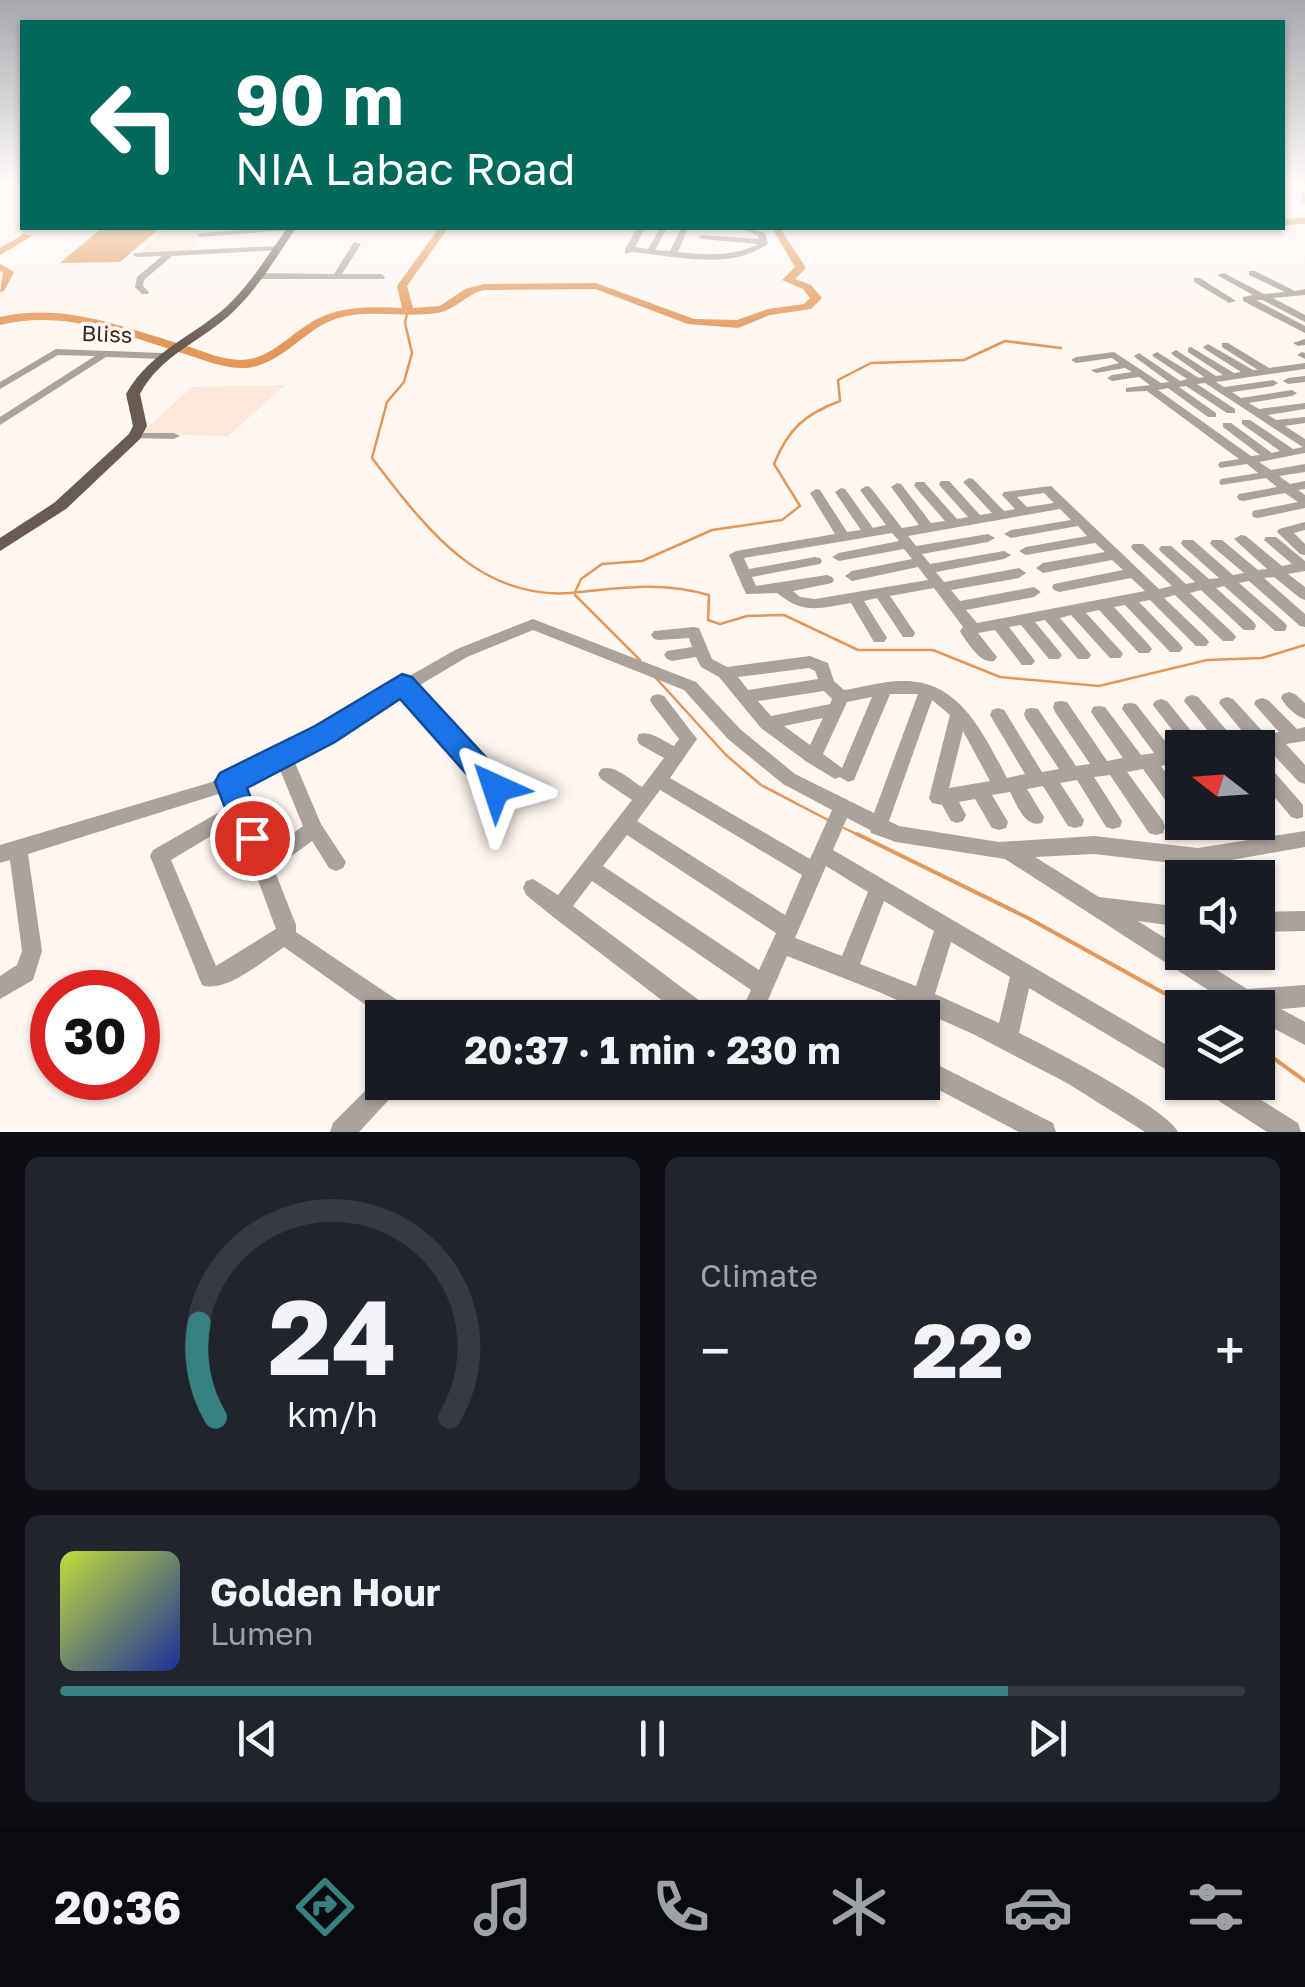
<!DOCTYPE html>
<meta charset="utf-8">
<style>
:root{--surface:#171b24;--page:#20242c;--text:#f1f3f6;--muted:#9ea1a6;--line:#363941;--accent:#378082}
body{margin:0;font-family:"Golos Text",sans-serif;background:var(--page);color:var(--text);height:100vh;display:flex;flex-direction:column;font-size:38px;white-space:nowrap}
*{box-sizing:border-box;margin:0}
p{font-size:32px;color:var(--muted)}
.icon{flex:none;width:55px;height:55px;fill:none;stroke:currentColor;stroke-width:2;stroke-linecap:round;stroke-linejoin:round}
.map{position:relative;height:1132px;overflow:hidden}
.side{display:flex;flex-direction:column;gap:25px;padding:25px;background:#0d0f14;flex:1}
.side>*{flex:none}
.top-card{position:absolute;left:20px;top:20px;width:1265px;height:210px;border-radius:0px;box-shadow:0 2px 8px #0004;background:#00695c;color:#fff;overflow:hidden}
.needle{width:65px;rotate:287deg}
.controls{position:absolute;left:1165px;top:730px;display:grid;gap:20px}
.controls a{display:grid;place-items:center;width:110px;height:110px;border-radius:0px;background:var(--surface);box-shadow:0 2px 8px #0004;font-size:50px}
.speed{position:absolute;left:30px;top:970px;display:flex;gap:20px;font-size:50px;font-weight:700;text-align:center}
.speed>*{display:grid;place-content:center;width:130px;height:130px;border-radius:50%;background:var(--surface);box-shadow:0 2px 8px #0004;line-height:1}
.speed .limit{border:15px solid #d22;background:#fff;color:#111}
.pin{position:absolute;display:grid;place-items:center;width:85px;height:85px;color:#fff;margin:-42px;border:5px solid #fff;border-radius:50%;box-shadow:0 2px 10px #0007}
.me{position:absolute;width:110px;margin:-55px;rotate:318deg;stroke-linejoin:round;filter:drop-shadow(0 0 8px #0008)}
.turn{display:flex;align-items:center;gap:35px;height:210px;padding:0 50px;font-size:45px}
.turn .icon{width:130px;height:130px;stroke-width:2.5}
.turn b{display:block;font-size:70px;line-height:85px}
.big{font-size:75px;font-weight:700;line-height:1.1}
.side .tile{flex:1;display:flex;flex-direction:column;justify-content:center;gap:15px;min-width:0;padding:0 35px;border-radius:15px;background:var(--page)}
.side .dial{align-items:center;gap:0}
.dial svg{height:260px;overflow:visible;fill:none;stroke:var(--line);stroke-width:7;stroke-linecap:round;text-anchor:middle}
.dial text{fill:var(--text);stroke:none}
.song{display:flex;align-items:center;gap:30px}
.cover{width:120px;height:120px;border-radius:15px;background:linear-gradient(135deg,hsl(70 70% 55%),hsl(230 70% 35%))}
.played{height:10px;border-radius:5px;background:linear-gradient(90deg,var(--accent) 80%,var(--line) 80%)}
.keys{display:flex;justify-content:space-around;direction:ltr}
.heat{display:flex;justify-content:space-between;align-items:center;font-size:55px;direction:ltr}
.side .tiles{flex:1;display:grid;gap:25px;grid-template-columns:1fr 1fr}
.tile:last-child{grid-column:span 2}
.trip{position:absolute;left:365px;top:1000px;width:575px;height:100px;border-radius:0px;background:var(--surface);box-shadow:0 2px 8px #0004;font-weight:700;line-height:100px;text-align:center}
.menu{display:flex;height:160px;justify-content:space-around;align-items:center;background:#090b0e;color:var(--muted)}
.menu .icon{width:70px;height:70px}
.menu .selected{color:var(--accent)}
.menu b{font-size:45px;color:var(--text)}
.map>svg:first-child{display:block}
.built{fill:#fde7d8}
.water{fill:#e49758}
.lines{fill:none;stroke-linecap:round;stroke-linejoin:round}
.stream-far1{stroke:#e49758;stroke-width:2.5}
.stream{stroke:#e49758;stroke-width:4}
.river{fill:#e49758;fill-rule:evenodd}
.minor{fill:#aaa29b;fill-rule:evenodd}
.major{fill:#6a5b51;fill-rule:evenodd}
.route{fill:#1a73e8;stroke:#114b97;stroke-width:2.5}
.labels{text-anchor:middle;stroke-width:8;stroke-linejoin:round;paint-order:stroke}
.far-street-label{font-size:22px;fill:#312a24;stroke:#fff7f1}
</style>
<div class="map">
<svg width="1305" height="1132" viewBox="0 0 1305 1132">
<rect width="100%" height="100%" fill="#fff7f1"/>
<path class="built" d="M165,228H198L199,236L191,251L138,254Z
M285,385L228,436L140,434L192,387Z"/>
<path class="water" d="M102,228H160L120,262L60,263Z"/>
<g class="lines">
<path class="stream-far1" d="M408,309L405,323L412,353L404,382L387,402L372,458C425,527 481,605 580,592C626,587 663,582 709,595L708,620L720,624L747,616L784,615L858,650H933L1000,677L1099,686L1207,660L1262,658L1305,645
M575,592L581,579L602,564L642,561L712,530L782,520L800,506L774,464C788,429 805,414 840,401L838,380L871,363L964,360L1005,341L1061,348
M575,595L640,660
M655,677L726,755L761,785L828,820
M844,828L862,837"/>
<path class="stream" d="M857,834L1028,918L1191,1008
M1258,1047L1305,1081"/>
<path class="river" d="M1305,190V204L1301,201V193Z
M1305,218V224L1282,225V219Z
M439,228H448L407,286L413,308L440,306L465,289L484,284L596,283L694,319L737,320L768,309L804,304L810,298L803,289L782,280L795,267L772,228H780L806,268L795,279L811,285L822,298L811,309L770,315L738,328L688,324L595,289L484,290C466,294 456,310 437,313C405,318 369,309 338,318C303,329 283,365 245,368C225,369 204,360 185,354C124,335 65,309 0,325V317C65,302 125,328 187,346C204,352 221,359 239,360C274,361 295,326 326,315C350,306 377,307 402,308L397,286Z
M24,234L32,236L0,255V248Z
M0,264L14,272L4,291L0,292L3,273L0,271Z"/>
<path class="minor" d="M268,228H294L290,230L201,237L197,235L201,233Z
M637,228H645L635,247L648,249L660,228H667L655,250L670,251L681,228H688L678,252C706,255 733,257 758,244L702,239L698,237L702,235L759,239L758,236L740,228H749L765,233L768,244C729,271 676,256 632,252L625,254V249Z
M354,242L361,244L342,274H381L385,277L384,279H259L255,276L259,273L334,274Z
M277,246L281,248L280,250L172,256L144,280L143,286L149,292L148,294H142L135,287L137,277L162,256L137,257L133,255L134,253Z
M1249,271H1255L1295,291L1305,289V295L1273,298L1305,315V322L1262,300H1256L1305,326V333L1243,301V297L1253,295L1217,275L1224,273L1264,294L1285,292L1249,275Z
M1194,278H1200L1236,301L1229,303L1194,282Z
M1305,339V345L1298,346L1293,343Z
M1222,343H1228L1269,368L1305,363V369L1216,382L1224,387L1273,380L1278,383L1273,386L1232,392L1241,398L1292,390L1297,393L1292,396L1249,403L1259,409L1305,403V409L1268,415L1276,420L1305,417V423L1285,426L1305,439V453L1259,462L1271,470L1305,464V472L1279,476L1290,484L1305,481V489L1298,490L1305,495V508L1258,518L1253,517L1252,514L1253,511L1298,502L1285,493L1243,501L1239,500L1237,497L1239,494L1277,487L1266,478L1221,485L1219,482L1221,479L1258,473L1247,464L1220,468L1218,465L1220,462L1239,459L1147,391L1126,392V388L1150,385L1139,377L1112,381L1107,378L1112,375L1132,372L1125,368L1096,373L1091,370L1119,363L1112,358L1076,363L1071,360L1076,357L1114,352L1161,383L1169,382L1136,358L1134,356L1139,353L1180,381L1187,379L1154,357L1152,355L1157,352L1199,378L1204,377L1173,355L1171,353L1176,350L1216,376L1223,375L1188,352V348L1191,347L1234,373L1241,372L1205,349L1203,347L1208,344L1253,370H1258L1222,347ZM1205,383L1301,446L1303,447L1293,449L1250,420H1242V424L1280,451L1272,453L1231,423H1223V427L1260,455L1251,456L1158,390L1168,388L1208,417H1216V413L1179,387L1186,386L1227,413H1235V409L1197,384Z
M56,349L162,353L167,356L162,359L106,357L0,425V417L95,356L58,355L0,389V382Z
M1302,352L1305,353V359L1297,355Z
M1305,376V382L1288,384L1283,381L1288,378Z
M135,433H174L180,436L174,439L131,438L129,436Z
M969,478L973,479L1004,511L1015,509L1002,495L1004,492L1051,486L1159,589L1172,586L1133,550L1131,547L1133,544H1143L1186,584L1195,582L1161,552L1159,549L1161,546H1171L1209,579L1219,578L1183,546L1181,543L1183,540H1193L1233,575L1244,573L1212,546L1210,543L1212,540H1222L1258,570L1267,569L1234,539L1241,535L1246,536L1282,566L1292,564L1264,540L1266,537H1276L1305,561V571L1288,574L1305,587V600L1300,598L1274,577L1264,578L1305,614V627L1300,626L1249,581L1239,583L1285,623L1287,627L1285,631H1275L1224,586L1216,588L1254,622L1256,626L1254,630H1244L1201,590L1190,593L1233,633L1236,637L1233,641H1223L1175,595L1164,598L1206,638L1209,642L1206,646H1196L1150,600L1139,602L1180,644L1183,648L1180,652H1170L1125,605L1114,607L1149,645L1152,649L1149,653H1139L1099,610L1086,613L1120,650L1123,654L1120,658H1110L1071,615L1060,618L1088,651L1091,655L1088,659H1078L1045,620L1035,622L1059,651L1062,655L1059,659H1049L1021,625L1009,627L1032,657L1035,661L1032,665H1022L995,630L978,633L997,657L994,661C980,664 970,645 962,635L960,631L963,627L934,588L890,596L915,633L913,637H903L877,598L864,601L887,638L884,642H874L851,603C819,608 804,615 777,593L746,594L729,555L736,551L835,534L810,493L816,489L820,490L847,532L861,530L835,492L841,488L845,489L873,528L886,525L860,490L866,486L870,487L902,528L919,525L891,487L897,483L901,484L931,523L945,521L916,488L914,485L916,482H924L957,519L968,517L941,487L939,484L941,481H949L980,515L992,513L963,482ZM1044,493L1054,503L1027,507L1017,497ZM1060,509L1071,520L1011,530L1004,534L1011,538L1078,526L1087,536L1026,547L1019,551L1026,555L1095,543L1105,552L1043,563L1036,568L1043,573L1112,560L1123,570L1054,584L1052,587L1054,590L1059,592L1131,578L1145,591L977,623L966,610L1034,597L1041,592L1034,587L960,601L951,590L1019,578L1026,573L1019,568L944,582L936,572L1004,559L1011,555L1004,551L930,564L922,554L988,542L995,538L988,534L916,546L908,536ZM892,533L899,541L839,553L832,557L839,561L904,549L912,559L852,571L845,576L852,581L918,567L928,580L815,599L800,597L793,591L832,583L834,580L832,577L827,575L756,586L752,577L820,564L822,561L820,558L815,557L749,569L744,558Z
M1305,522V530L1294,533L1305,544V555L1300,554L1277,532L1279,529Z
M533,619L696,682L740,729L795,774L874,813L918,694H890L854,780L848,782L840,777L835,779L807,762L761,728L719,677L701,667L696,657L672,661L667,659L664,655L667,651L692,647L689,638L659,640L654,639L651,635L654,631L694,627L699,628L712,659L727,667L810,656L828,663L834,681L844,690C864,687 885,680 906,681C961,682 984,735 1007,778L1025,774L990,715L992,710L998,708L1004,710L1042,772L1059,769L1026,719L1024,714L1026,709L1032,708L1038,709L1076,766L1090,764L1055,712L1053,707L1055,702L1061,701L1067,702L1107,761L1123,758L1091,712L1093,707L1099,706L1105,707L1141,755L1154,753L1122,709L1124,704L1130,703L1136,704L1172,750L1182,748V762L1161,766L1182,795V817L1176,815L1143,769L1127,772L1163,821L1165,827L1163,833L1156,835L1149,833L1110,775L1094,777L1122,821L1120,827L1113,829L1106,827L1077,780L1060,783L1084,820L1082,826L1075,828L1068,826L1043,786L1027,789L1044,817L1042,823C1025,828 1017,805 1010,792L992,795L1008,822L1006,828L999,830L992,828L975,799L959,802L966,815L963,821L957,823L951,821L942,805L932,803L929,798L950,715L932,700L889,821L899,826L999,842L1094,836L1198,848L1305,831V847L1198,866L1094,854L1035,857L1099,897L1182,907V927L1138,921L1182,949V952H1188L1247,989L1305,985V1007L1281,1009L1305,1022V1045L1258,1020V1008H1236L1005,859L896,842L871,833L870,830L847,818L833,850L1182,1054V1079L1029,988L1019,1033C1048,1047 1168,1109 1178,1132H1145L1067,1083L973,1034L879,992L787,956L765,1007L774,1010L777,1018H738L751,990L592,881L573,906L712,1010L715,1018H685L552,916L526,895L523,888L526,881L533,879L558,895L632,800L601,779L598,774L601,769C615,764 630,780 642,787L664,758L639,744L637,739L639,734C651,730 663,741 674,746L679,739L652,704L650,700L652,696L658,694L664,696L697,739L670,778L810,859L832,810L783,784L728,739L684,690L533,630L467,657L415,688L502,783L505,788L502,793L496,796L490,793L403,696L331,739L293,758L321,824L346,862L343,868L336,871L329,868L312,841L274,869L296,925V932L412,1010L415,1018H384L284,947C264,960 226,994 202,985L150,856L153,850L230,806L225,792L28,854L42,951L33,980L0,999V976L17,965L22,951L10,860L0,863V845L212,782L319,729L395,685L397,681L404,679L457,649ZM809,668L815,671L818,679L748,690L738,677ZM824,691L832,699L830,704L771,716L758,701ZM872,697L842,768L823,754L847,702ZM823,718L810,745L784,726ZM963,731L990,781L949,788ZM278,765L303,826L267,852L240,785ZM660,790L802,875L785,915L637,821ZM236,821L276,929L216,966L171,860ZM627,835L776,933L759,970L603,866ZM826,866L868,892L842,956L795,938ZM884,901L934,931L916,986L860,964ZM951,942L1010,977L999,1023L935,994Z
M1289,692L1295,694L1305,703V719C1296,716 1286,707 1281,698L1283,694Z
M1192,695L1198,697L1235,740L1247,737L1219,703L1221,699L1227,697L1233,699L1265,734L1279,732L1254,704L1256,700L1262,698L1268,700L1297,729L1305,727V741L1286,744L1305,765V784L1299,782L1267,748L1258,749V748H1219L1220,746L1184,701L1186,697Z
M1161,699L1167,701L1205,748H1186L1153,705L1155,701Z
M1258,758L1264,760L1303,805V817L1297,819L1291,817L1258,777Z
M1258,801L1264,803L1270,813L1267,819L1258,820Z
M1183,822H1203L1204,826L1202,832L1195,834L1188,832Z
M1305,911V931L1258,932V912Z
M922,1057L1053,1123L1056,1132H1019L922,1081Z
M382,1074V1082H401L398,1090L359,1132H330L333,1123Z
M1199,1082H1232L1298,1123L1301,1132H1267L1202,1090Z"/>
<path class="major" d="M287,228H296C277,256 259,287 234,311C203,341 161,354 140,394L147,426L140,439L66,509L0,551V538L54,503L129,434L133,426L126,394C150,352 190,338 225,308C250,285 268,255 287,228Z"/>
</g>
<linearGradient id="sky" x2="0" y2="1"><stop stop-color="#a6a8ae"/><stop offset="0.54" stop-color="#fffbf9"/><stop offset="1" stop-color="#fffbf9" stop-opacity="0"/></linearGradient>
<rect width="1305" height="344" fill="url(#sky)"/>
<path class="route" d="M402,674L412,677L506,779L511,788L506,796L496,800L486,796L400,699L335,742L247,788L267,838L263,848L252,852L241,848L215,782L220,773L315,726Z"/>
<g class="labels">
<g class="far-street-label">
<text transform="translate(107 334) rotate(2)" y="8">Bliss</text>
</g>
</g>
</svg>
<div class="controls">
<a><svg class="needle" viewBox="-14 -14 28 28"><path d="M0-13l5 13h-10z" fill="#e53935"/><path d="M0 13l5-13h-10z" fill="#9ea1a6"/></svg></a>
<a><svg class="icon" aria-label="sound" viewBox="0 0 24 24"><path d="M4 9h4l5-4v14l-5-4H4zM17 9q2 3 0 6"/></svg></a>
<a><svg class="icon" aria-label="layers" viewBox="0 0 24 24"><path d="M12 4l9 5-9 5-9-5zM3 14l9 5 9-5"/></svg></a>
</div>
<div class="speed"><div class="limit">30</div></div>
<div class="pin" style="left:252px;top:838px;background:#d93025"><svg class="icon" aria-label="arrive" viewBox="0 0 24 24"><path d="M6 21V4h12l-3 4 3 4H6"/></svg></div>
<svg class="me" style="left:496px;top:788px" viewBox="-20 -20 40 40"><path d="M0-17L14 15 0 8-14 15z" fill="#1a73e8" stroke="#fff" stroke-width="4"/></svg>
<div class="trip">20:37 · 1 min · 230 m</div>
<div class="top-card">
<div class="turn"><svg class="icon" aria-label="left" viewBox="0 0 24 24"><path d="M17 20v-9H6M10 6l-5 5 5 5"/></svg><div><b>90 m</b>NIA Labac Road</div></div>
</div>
</div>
<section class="side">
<div class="tiles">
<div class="tile dial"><svg viewBox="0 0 100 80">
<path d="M14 69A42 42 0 1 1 86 69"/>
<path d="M14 69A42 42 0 0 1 9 40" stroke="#378082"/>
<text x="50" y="56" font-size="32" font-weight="700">24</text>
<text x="50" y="72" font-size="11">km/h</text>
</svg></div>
<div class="tile"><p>Climate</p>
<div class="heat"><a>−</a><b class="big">22°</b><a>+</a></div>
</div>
<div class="tile">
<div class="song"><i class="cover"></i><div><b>Golden Hour</b><p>Lumen</p></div></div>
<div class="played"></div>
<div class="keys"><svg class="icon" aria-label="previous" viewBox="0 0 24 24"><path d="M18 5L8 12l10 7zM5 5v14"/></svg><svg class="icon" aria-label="pause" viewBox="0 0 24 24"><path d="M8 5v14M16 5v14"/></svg><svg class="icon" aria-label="next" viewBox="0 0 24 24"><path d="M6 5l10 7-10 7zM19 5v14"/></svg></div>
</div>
</div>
</section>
<nav class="menu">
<b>20:36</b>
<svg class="icon selected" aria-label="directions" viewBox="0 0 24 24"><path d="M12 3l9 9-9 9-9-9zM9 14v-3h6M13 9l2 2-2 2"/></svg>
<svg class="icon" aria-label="music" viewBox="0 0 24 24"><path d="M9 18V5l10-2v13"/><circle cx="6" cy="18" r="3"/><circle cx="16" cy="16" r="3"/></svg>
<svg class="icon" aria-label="phone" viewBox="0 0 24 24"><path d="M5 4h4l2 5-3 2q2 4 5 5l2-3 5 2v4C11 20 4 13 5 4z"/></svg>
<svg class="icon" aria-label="climate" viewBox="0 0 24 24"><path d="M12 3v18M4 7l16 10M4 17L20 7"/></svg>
<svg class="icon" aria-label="car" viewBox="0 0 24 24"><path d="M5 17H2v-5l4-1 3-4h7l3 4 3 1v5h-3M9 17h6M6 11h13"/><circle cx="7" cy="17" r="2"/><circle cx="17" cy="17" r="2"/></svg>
<svg class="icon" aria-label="filters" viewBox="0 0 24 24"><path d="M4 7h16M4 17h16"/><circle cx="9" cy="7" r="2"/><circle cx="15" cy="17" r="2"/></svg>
</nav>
